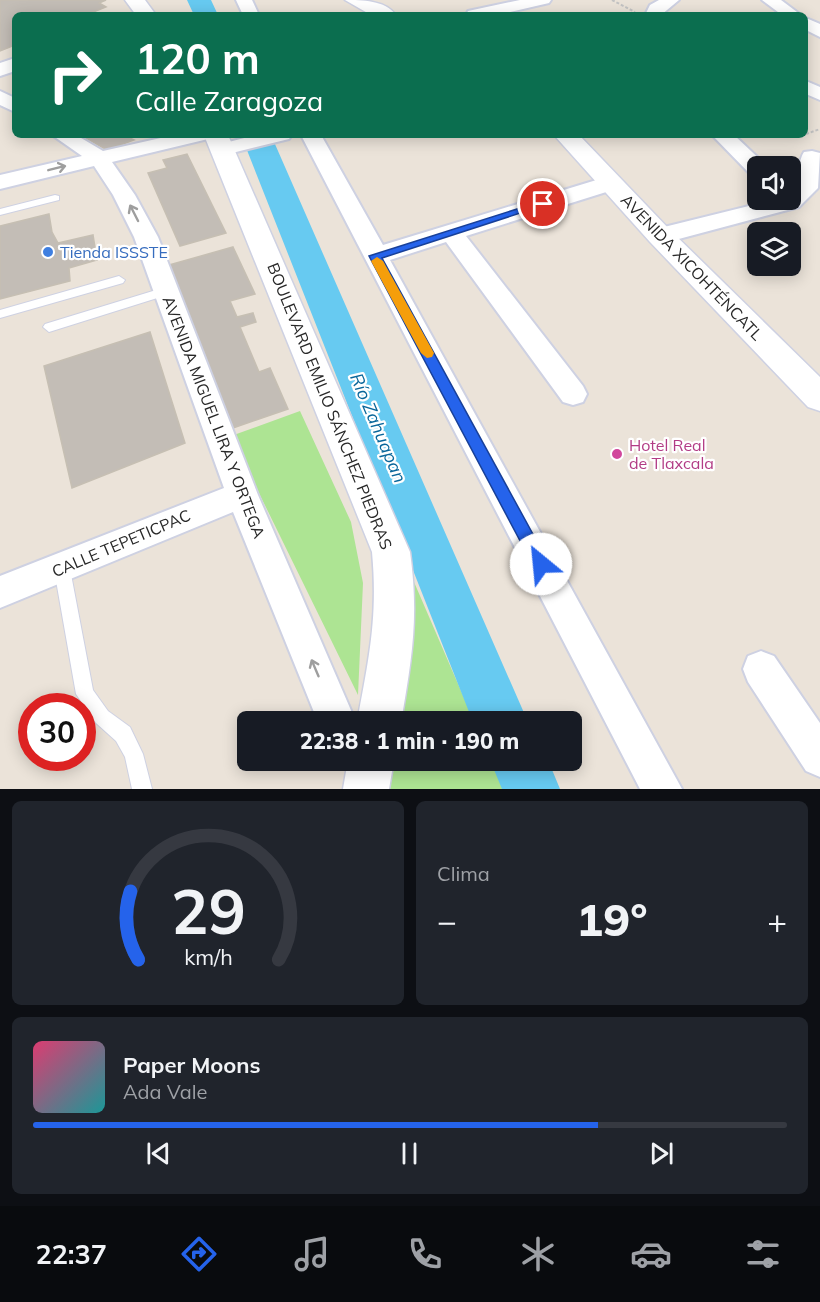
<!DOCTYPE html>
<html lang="es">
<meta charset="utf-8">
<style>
:root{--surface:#171b24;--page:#20242c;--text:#f1f3f6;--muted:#9ea1a6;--line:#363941;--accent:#2563eb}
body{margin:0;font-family:Mulish,sans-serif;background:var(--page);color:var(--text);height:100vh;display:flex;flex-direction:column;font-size:22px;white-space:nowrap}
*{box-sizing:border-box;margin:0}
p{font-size:20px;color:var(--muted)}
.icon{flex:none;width:33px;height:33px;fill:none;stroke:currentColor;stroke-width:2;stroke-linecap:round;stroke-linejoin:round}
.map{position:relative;height:789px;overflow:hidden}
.details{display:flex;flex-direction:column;gap:12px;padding:12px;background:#0d0f14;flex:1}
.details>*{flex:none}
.guide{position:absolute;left:12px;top:12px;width:796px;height:126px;border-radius:9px;box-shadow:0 3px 15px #0003;background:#0b6e4f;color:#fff;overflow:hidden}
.fabs{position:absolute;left:747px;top:156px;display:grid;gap:12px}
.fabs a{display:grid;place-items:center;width:54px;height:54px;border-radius:9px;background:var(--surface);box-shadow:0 3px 15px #0003;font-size:30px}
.speed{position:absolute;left:18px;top:693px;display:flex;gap:12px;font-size:30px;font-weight:700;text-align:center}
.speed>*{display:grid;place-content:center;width:78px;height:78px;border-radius:50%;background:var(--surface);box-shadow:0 3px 15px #0003;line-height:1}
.speed .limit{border:9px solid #d22;background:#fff;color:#111}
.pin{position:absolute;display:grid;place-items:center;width:51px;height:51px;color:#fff;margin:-26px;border:3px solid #fff;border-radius:50%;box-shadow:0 2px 6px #0007}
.me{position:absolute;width:66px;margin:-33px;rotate:332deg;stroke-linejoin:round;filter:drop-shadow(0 0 4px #0008)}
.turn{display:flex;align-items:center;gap:21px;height:126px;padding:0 24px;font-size:27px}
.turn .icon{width:78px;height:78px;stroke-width:2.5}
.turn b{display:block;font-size:42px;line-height:51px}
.big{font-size:45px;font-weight:800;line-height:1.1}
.details .tile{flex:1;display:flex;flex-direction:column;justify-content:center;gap:9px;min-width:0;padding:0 21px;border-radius:9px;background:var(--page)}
.details .dial{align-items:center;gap:0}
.dial svg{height:156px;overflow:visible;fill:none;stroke:var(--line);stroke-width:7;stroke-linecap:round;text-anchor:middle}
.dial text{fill:var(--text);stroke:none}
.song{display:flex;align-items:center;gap:18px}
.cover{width:72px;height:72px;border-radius:9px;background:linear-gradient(135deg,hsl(340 70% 55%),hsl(180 70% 35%))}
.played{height:6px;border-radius:3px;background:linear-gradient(90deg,var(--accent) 75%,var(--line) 75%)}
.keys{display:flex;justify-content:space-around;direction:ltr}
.heat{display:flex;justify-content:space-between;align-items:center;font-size:33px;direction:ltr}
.details .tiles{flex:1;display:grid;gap:12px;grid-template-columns:1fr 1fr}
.tile:last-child{grid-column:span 2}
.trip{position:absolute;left:237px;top:711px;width:345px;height:60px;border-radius:9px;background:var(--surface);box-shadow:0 3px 15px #0003;font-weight:800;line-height:60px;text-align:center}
.tab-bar{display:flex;height:96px;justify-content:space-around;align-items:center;background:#090b0e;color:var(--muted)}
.tab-bar .icon{width:42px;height:42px}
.tab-bar .selected{color:var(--accent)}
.tab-bar b{font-size:27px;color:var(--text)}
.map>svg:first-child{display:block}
.green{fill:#ade493}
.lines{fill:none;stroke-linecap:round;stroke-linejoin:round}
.river{fill:#67caf1;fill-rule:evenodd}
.building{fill:#c3bdb6;stroke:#c6bfb3;stroke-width:1.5}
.service-casing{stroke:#ced1e2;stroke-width:2}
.minor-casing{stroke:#ced1e2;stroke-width:4}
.tertiary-casing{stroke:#ced1e2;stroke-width:3}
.path{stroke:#c3c3c3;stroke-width:2;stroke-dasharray:3 2;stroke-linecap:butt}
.service{fill:#fff;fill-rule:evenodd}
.minor{fill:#fff;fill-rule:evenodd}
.tertiary{fill:#fff;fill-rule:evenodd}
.oneway{stroke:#9e9e9e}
.route{fill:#2563eb;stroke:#184099;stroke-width:1.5}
.slow{fill:#f59e0b}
.shop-dot{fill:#3f7fe0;stroke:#fff;stroke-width:2}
.hotel-dot{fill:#d1479c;stroke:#fff;stroke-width:2}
.labels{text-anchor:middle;stroke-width:4.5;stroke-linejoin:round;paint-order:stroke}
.shop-label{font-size:16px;fill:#366cbe;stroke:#fff;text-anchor:start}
.street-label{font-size:16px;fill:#282828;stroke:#fff}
.hotel-label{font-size:16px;fill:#b23c85;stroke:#fff;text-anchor:start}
.water-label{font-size:18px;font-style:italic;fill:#09669a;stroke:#fff}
</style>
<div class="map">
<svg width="820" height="789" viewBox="0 0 820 789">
<rect width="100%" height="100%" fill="#ebe3d9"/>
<path class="green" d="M300,411L351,522L363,583L358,695L231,436Z
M414,582L474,721H396Z
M391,760L491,761L503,789H387Z"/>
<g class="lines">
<path class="river" d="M187,0H211L218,15H194Z
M241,135H271L528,722H473Z
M490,760H548L560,789H502Z"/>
</g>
<path class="building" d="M0,0H106L99,3L106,7L86,15H15V45L0,51Z
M81,135H124L134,140L107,150Z
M187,154L226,233L180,246L148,173L167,168L163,160Z
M49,214L52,232L58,243L93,235L97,260L69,268L70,281L0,299V226Z
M233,247L255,294L230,301L237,317L253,313L256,322L240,327L259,372L270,368L288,409L230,429L169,265Z
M150,332L185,443L72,488L44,366Z"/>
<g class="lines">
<defs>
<path id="service" d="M55,195L59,196V200L0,215V209Z
M119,276L125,280L123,283L0,318V310Z
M166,287L172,291L170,294L49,332L43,327L45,324Z
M62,562L68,564L70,569L93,690L108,711L130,727L143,754L152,789H132L125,757L116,741L96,723L76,694L54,569L56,564Z"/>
<path id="minor" d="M236,0H252L259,15H243Z
M520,0H551L549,3L497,15H466L468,11Z
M659,0H679L661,15H645L650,5Z
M762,0H781L801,15H782Z
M806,18L820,24V37L806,30Z
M15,58V71L0,76V63Z
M806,81L820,87V100L806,94Z
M0,91L15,98V112L0,105Z
M52,135H76L103,151L174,135H211L208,139L112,162L135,195L158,237L258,495L356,722H318L233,512L0,608V576L224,488L134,237L113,195L94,166L0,189V175L82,156Z
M256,135H292L289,139L224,155L217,153L214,149L217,145Z
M301,135H321L383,245L603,178H619L622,183L619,188L466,236L583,386L587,394L583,402L573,405L563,402L446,242L390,260L682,789H640Z
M712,135H734L767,166H758V175L750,174Z
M812,151L820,153L818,188L799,207L660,244L652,241L648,236L652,231L660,228L773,200H790V191C802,181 796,164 804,152Z
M761,651L774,656L820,723V777L806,771L748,682L743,669L748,656Z"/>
<path id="tertiary" d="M125,0H145L156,15H136Z
M345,0C362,0 385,0 396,15H371Z
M204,135H228L410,552C419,617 412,658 401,722H357C369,658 378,617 372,552Z
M554,135H579L670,230L820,377V411L808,407L650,242Z
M348,760H394L389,789H343Z"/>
</defs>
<use href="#service" class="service-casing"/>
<use href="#minor" class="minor-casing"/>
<use href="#tertiary" class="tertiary-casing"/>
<path class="path" d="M612,0L635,12
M806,134L820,129"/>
<use href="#service" class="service"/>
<use href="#minor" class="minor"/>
<use href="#tertiary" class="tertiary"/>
</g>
<defs><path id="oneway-shaft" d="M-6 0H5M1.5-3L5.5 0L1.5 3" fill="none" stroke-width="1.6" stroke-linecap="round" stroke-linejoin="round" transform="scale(1.5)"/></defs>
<g class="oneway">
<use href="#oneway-shaft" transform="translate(57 168) rotate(-14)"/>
<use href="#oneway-shaft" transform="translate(134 213) rotate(-117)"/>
<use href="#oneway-shaft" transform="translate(315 668) rotate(-113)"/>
</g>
<path class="route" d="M539,202L548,204L382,258L546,558L549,564L546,569L541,571L535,569L369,256Z"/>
<path class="slow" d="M377,257L383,261L434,353L432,357L427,358L421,353L371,261Z"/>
<circle class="shop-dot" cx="48" cy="252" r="6"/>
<circle class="hotel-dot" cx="617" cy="454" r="6"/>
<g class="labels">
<g class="shop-label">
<text x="60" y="258">Tienda ISSSTE</text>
</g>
<g class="street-label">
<text transform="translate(692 267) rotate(46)" y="6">AVENIDA XICOHTÉNCATL</text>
<text transform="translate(330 406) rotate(68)" y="6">BOULEVARD EMILIO SÁNCHEZ PIEDRAS</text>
<text transform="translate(214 417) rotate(69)" y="6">AVENIDA MIGUEL LIRA Y ORTEGA</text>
<text transform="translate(121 543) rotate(-23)" y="6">CALLE TEPETICPAC</text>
</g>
<g class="hotel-label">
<text x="629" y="451">Hotel Real<tspan x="629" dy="18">de Tlaxcala</tspan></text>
</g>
<g class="water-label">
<text transform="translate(378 428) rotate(67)" y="6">Río Zahuapan</text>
</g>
</g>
</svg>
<div class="fabs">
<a><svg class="icon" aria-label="sound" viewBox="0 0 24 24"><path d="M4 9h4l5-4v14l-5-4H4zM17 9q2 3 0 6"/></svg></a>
<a><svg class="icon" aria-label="layers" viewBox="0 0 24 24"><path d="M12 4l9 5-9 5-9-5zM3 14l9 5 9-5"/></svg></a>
</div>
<div class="speed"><div class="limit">30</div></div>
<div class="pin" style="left:543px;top:204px;background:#d93025"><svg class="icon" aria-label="arrive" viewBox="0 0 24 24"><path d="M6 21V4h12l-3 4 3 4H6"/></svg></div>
<svg class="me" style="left:541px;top:564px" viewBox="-20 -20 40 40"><circle r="19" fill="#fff"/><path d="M0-13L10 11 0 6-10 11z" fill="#2563eb"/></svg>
<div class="trip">22:38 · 1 min · 190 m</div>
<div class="guide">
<div class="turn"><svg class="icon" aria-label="right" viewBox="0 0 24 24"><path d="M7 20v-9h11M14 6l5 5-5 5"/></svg><div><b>120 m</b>Calle Zaragoza</div></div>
</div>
</div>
<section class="details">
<div class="tiles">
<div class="tile dial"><svg viewBox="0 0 100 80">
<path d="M14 69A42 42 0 1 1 86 69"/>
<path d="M14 69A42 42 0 0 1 10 34" stroke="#2563eb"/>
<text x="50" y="56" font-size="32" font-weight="700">29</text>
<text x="50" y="72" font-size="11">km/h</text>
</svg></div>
<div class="tile"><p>Clima</p>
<div class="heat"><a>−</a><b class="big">19°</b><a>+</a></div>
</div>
<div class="tile">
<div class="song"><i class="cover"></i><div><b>Paper Moons</b><p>Ada Vale</p></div></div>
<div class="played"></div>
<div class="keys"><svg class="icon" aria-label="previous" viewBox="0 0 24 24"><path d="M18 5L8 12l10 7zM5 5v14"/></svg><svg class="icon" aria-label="pause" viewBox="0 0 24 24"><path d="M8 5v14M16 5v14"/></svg><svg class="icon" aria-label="next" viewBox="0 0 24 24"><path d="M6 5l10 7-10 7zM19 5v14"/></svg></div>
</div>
</div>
</section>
<nav class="tab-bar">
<b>22:37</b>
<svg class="icon selected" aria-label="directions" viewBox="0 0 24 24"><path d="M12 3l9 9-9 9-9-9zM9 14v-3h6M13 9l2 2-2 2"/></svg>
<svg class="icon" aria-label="music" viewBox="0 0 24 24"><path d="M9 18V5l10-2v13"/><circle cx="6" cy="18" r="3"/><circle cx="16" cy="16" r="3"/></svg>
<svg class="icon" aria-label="phone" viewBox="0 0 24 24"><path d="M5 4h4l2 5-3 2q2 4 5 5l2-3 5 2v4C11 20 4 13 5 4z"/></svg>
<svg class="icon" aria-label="climate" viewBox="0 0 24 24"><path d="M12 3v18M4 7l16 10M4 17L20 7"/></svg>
<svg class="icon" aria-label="car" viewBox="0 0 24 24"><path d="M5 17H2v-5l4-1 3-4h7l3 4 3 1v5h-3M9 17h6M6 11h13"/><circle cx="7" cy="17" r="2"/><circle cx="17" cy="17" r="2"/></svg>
<svg class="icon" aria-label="filters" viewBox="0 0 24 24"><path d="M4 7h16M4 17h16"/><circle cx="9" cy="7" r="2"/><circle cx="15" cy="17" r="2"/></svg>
</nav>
